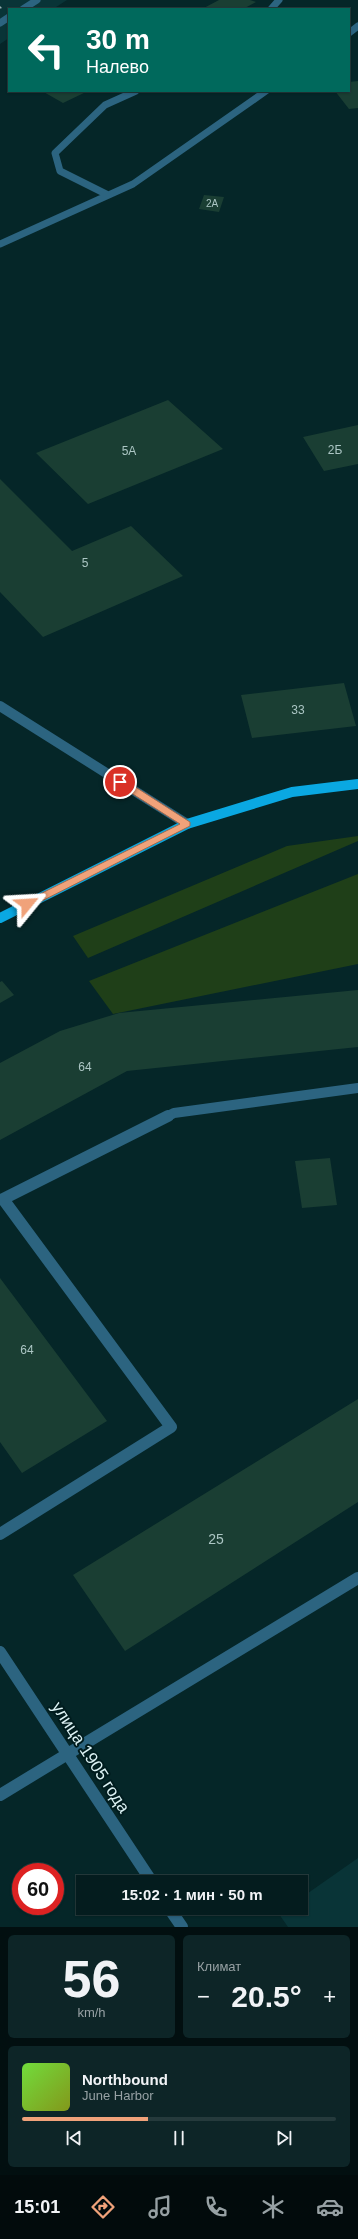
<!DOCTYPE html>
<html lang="ru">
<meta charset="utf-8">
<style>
:root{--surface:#041c1e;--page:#0d2527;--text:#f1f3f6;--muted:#97a1a4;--line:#253a3c;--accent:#f0a27a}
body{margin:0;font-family:Arial,sans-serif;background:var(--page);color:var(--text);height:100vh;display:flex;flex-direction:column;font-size:15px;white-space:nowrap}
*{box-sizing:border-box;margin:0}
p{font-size:13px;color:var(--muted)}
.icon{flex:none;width:22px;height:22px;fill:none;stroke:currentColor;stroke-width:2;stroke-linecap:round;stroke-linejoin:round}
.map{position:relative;height:1927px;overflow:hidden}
.side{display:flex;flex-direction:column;gap:8px;padding:8px;background:#020f10;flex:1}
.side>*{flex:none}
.top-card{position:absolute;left:8px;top:8px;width:342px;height:84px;border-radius:0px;box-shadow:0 1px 3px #0004,0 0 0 1px var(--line);background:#00695c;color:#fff;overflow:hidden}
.speed{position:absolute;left:12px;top:1863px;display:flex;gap:8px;font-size:20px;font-weight:700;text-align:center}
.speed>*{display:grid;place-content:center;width:52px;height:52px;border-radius:50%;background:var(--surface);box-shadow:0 1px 3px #0004,0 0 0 1px var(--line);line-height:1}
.speed .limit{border:6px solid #d22;background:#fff;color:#111}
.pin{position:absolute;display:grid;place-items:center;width:34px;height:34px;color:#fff;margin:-17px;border:2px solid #fff;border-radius:50%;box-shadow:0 1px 4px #0007}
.me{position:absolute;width:44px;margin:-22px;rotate:63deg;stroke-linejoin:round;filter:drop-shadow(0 0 3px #0008)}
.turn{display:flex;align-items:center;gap:14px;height:84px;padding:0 12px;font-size:18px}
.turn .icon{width:52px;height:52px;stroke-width:2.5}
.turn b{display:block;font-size:28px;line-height:34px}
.big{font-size:30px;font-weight:700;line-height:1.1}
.side .widget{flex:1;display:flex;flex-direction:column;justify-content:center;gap:6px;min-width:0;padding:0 14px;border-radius:6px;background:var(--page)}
.side .dial{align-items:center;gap:0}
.dial b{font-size:52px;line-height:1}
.song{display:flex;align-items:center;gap:12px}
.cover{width:48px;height:48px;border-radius:6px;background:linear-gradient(135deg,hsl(100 70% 55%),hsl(70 70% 35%))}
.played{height:4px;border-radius:2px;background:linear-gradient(90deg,var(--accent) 40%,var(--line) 40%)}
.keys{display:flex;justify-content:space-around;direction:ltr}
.heat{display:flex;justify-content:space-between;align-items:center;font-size:22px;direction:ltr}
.side .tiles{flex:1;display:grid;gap:8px;grid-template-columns:1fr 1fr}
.widget:last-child{grid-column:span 2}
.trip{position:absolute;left:76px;top:1875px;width:232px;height:40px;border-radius:0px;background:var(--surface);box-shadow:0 1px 3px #0004,0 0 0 1px var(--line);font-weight:700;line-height:40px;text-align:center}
.dock{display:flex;height:64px;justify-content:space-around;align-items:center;background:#020b0c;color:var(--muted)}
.dock .icon{width:28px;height:28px}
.dock .active{color:var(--accent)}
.dock b{font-size:18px;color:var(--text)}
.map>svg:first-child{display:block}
.built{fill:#093437}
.green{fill:#1f3f18}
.building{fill:#1a3e33}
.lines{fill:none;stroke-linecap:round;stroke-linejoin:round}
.service{stroke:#2c6480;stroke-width:7}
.minor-far2{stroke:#2c6480;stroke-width:7}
.minor-far1{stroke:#2c6480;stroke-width:10}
.minor{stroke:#2c6480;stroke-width:12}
.primary{stroke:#0aa8e2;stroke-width:10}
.rail{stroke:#98b1b3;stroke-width:2;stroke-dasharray:1.5 3;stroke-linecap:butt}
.route{fill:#f0a27a;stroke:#9c694f}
.labels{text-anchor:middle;stroke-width:4;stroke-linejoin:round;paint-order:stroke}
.far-number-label{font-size:10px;fill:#acc6c4}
.number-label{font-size:12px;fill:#acc6c4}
.near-number-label{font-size:14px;fill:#acc6c4}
.near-street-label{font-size:17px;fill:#ddf3f5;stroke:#001c1e}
</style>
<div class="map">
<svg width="358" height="1927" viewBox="0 0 358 1927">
<rect width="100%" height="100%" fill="#052628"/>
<path class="built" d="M0,0H67L53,9H9V38L0,44Z
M358,1858V1927H288L279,1914L287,1908H301V1898Z"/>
<path class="green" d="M358,836V841L88,958L73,936L287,846Z
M358,874V964L113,1014L89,981Z"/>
<path class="building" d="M219,0H250L256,2L243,9H202Z
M358,81V108L349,109L335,91H349V82Z
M42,91H88L63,103Z
M204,195L224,197L219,212L199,209Z
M168,400L223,449L88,504L36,453Z
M358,425V464L324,471L303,437Z
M0,479L72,551L131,526L183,576L43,637L0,592Z
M344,683L356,726L252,738L241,695Z
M2,981L14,995L0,1003V982Z
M358,990V1047L127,1071L0,1140V1063L60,1031L119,1013Z
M330,1158L337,1205L302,1208L295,1161Z
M0,1278L107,1421L22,1473L0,1442Z
M358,1399V1502L125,1651L73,1575Z"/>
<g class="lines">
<path class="service" d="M23,9L37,0
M0,23L9,17"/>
<path class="minor-far2" d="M271,9L279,0
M349,33L358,26
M108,195L60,171L55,153L105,105L136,91
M0,244L133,184L266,91"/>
<path class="minor-far1" d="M0,706L187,824
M166,1117L174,1113L358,1088"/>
<path class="minor" d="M0,1534L171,1427L3,1199L168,1116
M0,1652L152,1882
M0,1795L358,1578
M169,1908L182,1927"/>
<path class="primary" d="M0,918L187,824L292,792L358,784"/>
<path class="rail" d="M0,8L3,6"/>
</g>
<path class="route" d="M117,779H123L190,822V826L30,907H24V902L180,824L117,784Z"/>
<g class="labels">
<g class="far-number-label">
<text x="212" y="207">2А</text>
</g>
<g class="number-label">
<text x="335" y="454">2Б</text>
<text x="129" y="455">5А</text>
<text x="85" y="567">5</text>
<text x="298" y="714">33</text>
<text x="85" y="1071">64</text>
<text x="27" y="1354">64</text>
</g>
<g class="near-number-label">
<text x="216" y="1544">25</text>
</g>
<g class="near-street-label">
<text transform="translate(91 1757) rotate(57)" y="6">улица 1905 года</text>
</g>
</g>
</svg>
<div class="speed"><div class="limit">60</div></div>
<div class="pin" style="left:120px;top:782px;background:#d93025"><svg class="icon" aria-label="arrive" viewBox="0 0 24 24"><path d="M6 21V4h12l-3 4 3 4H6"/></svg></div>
<svg class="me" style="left:27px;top:904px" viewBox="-20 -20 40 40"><path d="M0-17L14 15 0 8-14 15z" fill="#f0a27a" stroke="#fff" stroke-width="4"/></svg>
<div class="trip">15:02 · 1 мин · 50 m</div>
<div class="top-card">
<div class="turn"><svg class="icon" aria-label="left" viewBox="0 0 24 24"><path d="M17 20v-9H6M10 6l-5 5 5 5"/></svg><div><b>30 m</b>Налево</div></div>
</div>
</div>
<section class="side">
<div class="tiles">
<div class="widget dial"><b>56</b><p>km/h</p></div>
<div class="widget"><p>Климат</p>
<div class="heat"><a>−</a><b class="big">20.5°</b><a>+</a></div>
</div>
<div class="widget">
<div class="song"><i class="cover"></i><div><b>Northbound</b><p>June Harbor</p></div></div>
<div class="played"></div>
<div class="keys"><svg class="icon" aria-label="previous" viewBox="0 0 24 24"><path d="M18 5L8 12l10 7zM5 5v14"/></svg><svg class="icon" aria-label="pause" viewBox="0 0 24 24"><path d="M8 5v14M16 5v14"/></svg><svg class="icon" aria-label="next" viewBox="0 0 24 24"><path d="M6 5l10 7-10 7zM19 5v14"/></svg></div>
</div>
</div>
</section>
<nav class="dock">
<b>15:01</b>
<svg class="icon active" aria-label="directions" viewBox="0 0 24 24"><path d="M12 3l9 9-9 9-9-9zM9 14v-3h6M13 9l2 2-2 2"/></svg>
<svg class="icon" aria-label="music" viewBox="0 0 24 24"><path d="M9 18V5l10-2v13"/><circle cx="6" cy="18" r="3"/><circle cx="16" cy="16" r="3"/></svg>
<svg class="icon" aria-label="phone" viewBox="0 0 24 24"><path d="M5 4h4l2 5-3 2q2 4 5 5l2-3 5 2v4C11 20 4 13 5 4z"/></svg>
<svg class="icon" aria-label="climate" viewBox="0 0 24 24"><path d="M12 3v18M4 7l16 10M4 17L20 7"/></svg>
<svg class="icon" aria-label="car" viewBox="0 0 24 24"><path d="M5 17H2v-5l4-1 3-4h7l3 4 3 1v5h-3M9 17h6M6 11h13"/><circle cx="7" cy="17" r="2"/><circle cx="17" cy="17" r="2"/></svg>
</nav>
